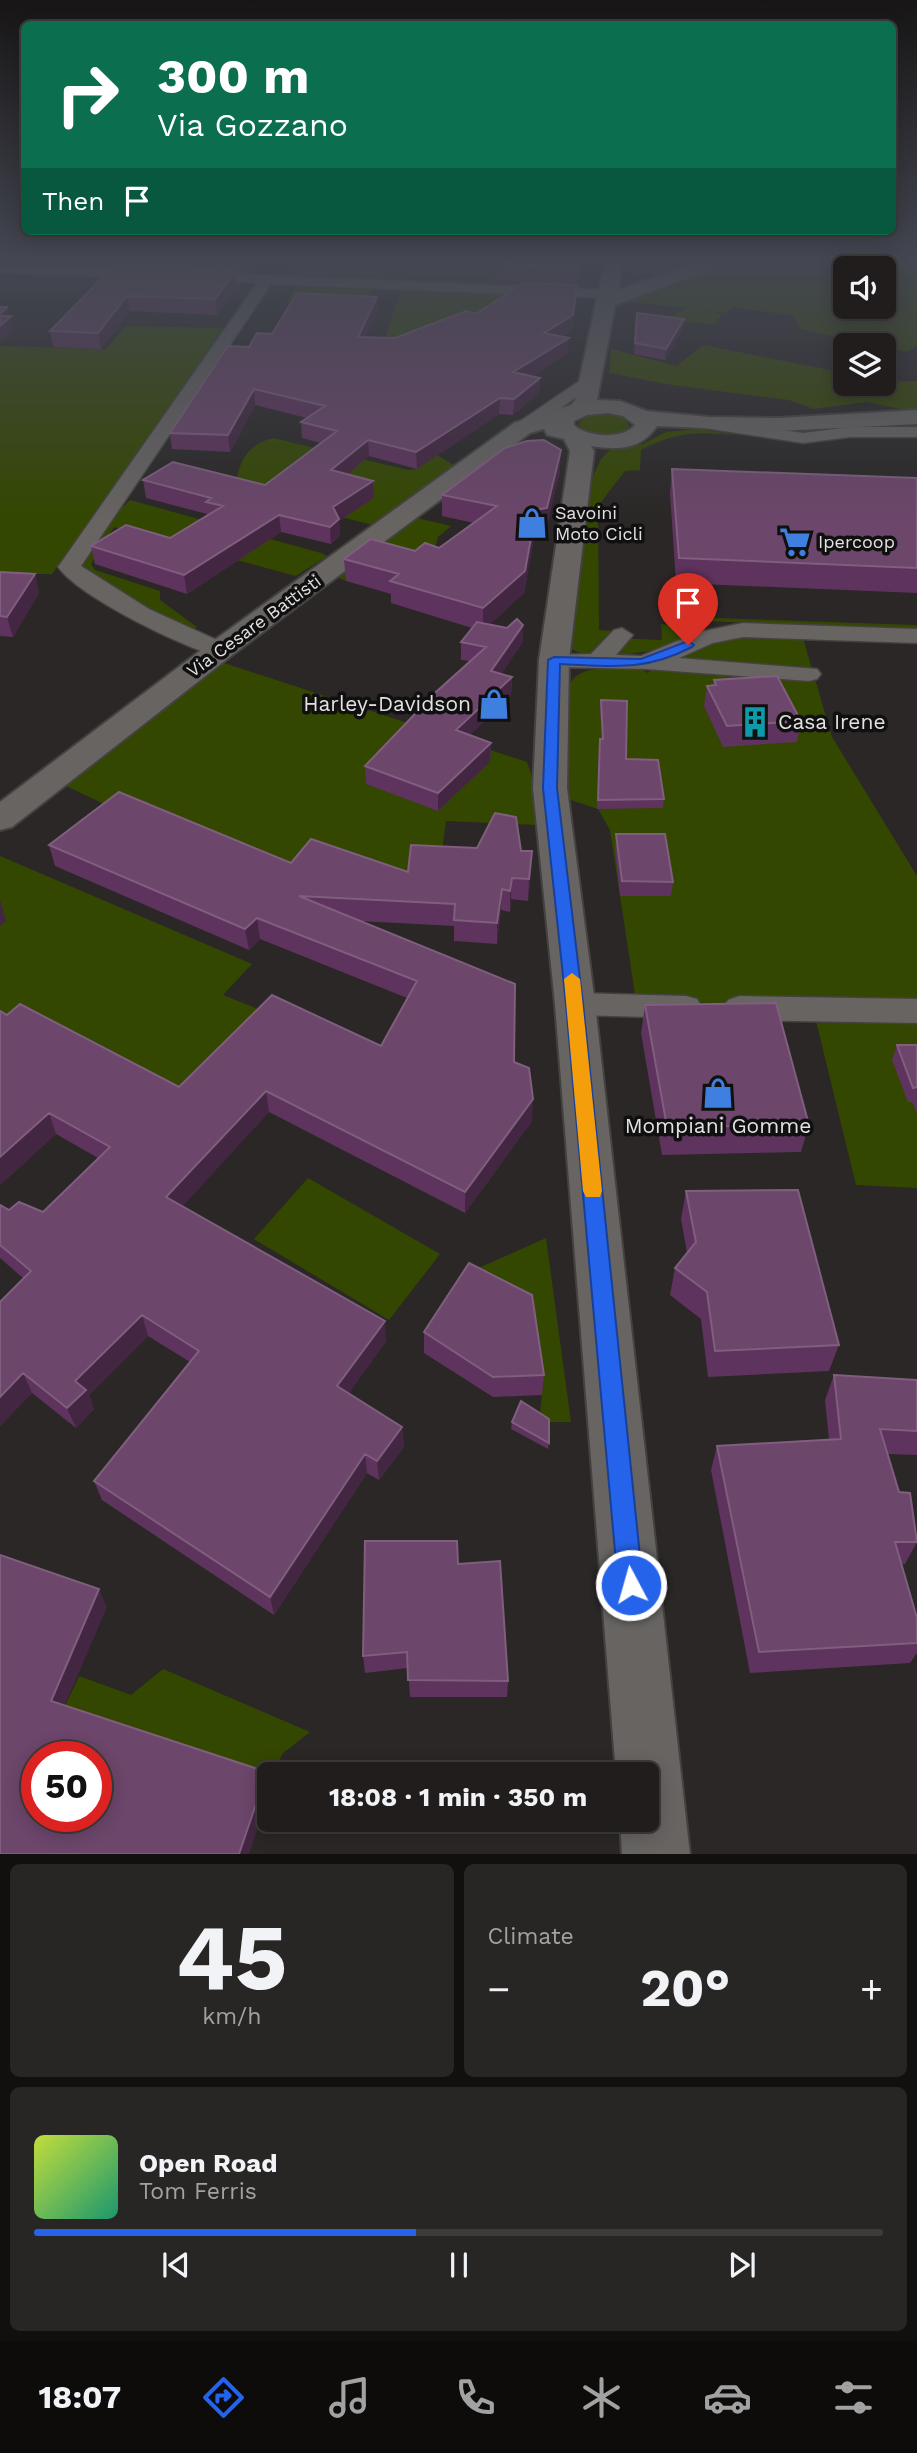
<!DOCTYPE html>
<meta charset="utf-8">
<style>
:root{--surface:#201d1c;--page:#282625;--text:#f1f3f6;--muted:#a2a2a3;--line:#3d3b3b;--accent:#2563eb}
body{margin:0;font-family:"Work Sans",sans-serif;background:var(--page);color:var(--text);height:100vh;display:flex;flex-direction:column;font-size:26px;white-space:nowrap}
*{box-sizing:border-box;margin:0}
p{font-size:23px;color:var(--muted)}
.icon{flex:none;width:38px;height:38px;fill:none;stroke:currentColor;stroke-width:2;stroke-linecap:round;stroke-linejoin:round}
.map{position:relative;height:1854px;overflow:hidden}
.drawer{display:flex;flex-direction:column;gap:10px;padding:10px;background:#12100f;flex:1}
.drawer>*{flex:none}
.guide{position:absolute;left:21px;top:21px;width:875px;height:214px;border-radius:10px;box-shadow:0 4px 18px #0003,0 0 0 2px var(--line);background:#0b6e4f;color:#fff;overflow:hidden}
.fabs{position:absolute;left:833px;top:256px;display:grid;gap:14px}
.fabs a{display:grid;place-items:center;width:63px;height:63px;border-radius:10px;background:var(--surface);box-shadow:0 4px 18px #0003,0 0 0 2px var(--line);font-size:35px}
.speed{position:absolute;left:21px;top:1741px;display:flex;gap:14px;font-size:35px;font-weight:700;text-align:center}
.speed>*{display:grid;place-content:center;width:91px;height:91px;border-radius:50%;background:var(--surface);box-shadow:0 4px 18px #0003,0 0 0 2px var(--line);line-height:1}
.speed .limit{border:10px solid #d22;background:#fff;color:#111}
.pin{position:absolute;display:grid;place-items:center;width:60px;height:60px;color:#fff;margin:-72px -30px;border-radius:50% 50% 50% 0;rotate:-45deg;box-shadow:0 0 7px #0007}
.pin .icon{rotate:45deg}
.me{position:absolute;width:77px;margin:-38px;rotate:354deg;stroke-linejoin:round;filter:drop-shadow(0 0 5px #0008)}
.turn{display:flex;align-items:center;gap:24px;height:147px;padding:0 21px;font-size:32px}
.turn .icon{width:91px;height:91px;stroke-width:2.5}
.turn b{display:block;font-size:49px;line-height:60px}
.then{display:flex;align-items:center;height:66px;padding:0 21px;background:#0003;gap:14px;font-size:26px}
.big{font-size:52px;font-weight:700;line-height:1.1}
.drawer .card{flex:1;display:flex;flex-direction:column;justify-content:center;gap:10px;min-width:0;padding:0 24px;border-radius:10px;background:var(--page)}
.drawer .dial{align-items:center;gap:0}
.dial b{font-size:91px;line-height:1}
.song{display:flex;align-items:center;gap:21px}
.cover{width:84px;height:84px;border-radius:10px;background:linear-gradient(135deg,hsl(70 70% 55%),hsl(160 70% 35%))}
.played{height:7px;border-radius:4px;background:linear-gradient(90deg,var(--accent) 45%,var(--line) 45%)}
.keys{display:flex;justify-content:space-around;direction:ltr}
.heat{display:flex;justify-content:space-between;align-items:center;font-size:38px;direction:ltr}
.drawer .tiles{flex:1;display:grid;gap:10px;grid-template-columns:1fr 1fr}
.card:last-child{grid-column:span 2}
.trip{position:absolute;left:257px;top:1762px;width:402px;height:70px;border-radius:10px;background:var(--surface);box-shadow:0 4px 18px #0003,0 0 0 2px var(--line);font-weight:700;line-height:70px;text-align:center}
.tabs{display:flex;height:112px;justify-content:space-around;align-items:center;background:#0d0c0b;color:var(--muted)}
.tabs .icon{width:49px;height:49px}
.tabs .active{color:var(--accent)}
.tabs b{font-size:32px;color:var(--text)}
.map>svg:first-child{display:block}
.green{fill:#344700;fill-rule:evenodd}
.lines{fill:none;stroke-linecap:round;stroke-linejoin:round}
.street-casing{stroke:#444241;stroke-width:3}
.secondary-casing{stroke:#444241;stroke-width:4}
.street{fill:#676462;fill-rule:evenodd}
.secondary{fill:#676462;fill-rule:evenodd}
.wall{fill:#5e335d}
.shaded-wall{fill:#432641}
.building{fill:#6c466b;stroke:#7f5e7e;stroke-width:2;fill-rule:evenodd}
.route{fill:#2563eb;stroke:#184099;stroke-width:2}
.slow{fill:#f59e0b}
.labels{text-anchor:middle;stroke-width:7;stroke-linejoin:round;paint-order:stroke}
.far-poi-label{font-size:18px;fill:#e3e1e1;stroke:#111010;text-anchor:start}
.far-street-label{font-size:18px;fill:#e3e1e1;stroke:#111010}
.poi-label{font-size:21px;fill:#e3e1e1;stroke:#111010;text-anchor:end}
</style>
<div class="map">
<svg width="917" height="1855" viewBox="0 0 917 1855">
<rect width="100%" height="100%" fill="#2a2726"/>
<path class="green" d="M297,261H503L496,286L288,277Z
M620,261H709C685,269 638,288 620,261Z
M720,261H917V345L908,352L800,329L794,316L735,307L725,313L696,309L722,314L714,325L666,319L686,308L616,300ZM845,268H884V306H845Z
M320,282L384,288L373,290L363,304L286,302L296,287L316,288Z
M402,286L520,293L378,360Z
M126,326L226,328L52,574H0V346L106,349Z
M703,345L845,373V383L917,381V412L866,402L814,409L789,400L672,385L609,373L611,349L677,366Z
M604,413L624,418L630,427C617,439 590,438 578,424L586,416Z
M699,429L737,435C696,433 680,430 641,450L640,470L625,471L598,506L599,630L615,631V638L662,640L661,624L708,630C670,646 640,657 599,655C589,654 581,655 572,649L587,513L593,476L601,459L612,448L643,444L666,432Z
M273,438L408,470L417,469L437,455L457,467L377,526L235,490C238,463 246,445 273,438Z
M130,500L321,553L327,556L296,576L114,527L91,564L95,570L160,591V600L197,627L193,630L94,581L82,566L107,525L105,524Z
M417,518L451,526L438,537L435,548L372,560L346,581L334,576Z
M686,617L917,625V631L686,620Z
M802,635L832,737L917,876V1008L636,1001L610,830L598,809L568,799L567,688C579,661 617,669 642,669L647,673L669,658L717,638Z
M221,662L527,762L536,788L537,825L446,821L440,867L408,893L294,883L123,813L62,784Z
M0,856L252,964L223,995L275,1016L184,1109L0,1012Z
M814,1013L917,1017V1188L856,1185Z
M308,1178L440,1254L389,1320L254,1239Z
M546,1238L571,1422H539L542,1395L474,1270Z
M163,1669L310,1732L282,1754L275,1774H270L269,1786L60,1717L79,1676L131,1695Z"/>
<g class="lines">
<defs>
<path id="street" d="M0,265L147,270L154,274L147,278L0,273Z
M196,272L608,290L615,294L608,298L271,284L81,566L149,609L228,645L232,650L228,655L220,657C184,648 79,597 58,567L257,283L191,279L189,276Z
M591,373L597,374V382L528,432H516L513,428L516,424Z
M710,419L803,433L850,427H917V437H850L803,443L704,428L701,424Z
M743,623L917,629V643L743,637L713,643L679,658L817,669L821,674L817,679L809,681L646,669L554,667L546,665L542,660L546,655L591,654L614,630L622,628L633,635L616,655L641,656L699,632Z
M575,993L686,996L697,999L702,1007L697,1015L686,1018L575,1015L564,1012L559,1004L564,996Z
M739,996L917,999V1023L739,1020L728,1016L723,1008L728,1000Z"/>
<path id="secondary" d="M605,261H623L618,290L699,261H725L709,270L615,305L597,400L620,401L647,411L709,417L778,418L917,410V424L778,431L657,426C641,450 618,450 591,446L594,451L569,660L567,788L595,1004L690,1855H622L620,1820H648V1774H616L555,1004L533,788L539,660L570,451L564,439L547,435L544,429L530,433L231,656L12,827L0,830V802L209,644L514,423L571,405L575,400ZM608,413L623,416L635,425C623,440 586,437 574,425V421L587,415Z"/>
</defs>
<use href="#street" class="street-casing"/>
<use href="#secondary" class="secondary-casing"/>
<use href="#street" class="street"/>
<use href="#secondary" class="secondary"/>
</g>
<path class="wall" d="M45,261H262L256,270L247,273L236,272L237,286L217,315L130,311L101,349L53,347L50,331L114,266L45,263Z
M389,261H420V263Z
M495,261H580L577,284L494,280Z
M577,285L572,330L562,336L568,353L532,376L540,378L539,393L513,415L499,414L417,469L369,456L348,474L373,481L374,498L339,521L340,536L331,544L281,532L187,594L95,564L91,546L170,538L207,515V514L146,498L143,480L265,485L321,443L302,438L301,422L307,418L255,405L230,452L172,449L170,433L249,347L272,334L378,311L366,337L395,338Z
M637,313L684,319L683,329L665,360L634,354Z
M672,469L917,478V593L676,583L670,493Z
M560,471L546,529L535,532L524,593L490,624L523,642L501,674L512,677L511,695L470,735L491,743L490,762L438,811L366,784L365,766L470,661L461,660V642L472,628L391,603V594L346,581L344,559L439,548L474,523L442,516V495Z
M0,572L35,574L39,593L13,637L0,636Z
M714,680L801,721L797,742L723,747L704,706L707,686H713Z
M601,700L626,759L664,799L663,808L597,809L599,748L602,739L600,708Z
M616,834L673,882L671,896H620L615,849Z
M49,845L408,872L521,851H532L531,872L528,901L511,899L510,912L501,910L497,944L454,941V926L359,921L514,1062L532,1121L465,1213L269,1112L182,1206L386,1341L349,1393L402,1427L404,1447L379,1480L367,1473L274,1615L102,1500L94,1481L190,1362L148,1336L89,1395L94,1409L76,1428L32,1393L0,1426V1302L24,1279L0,1258V1205L9,1210L43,1212L98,1158L56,1134L0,1185V1011L179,1087L381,1046L407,998L260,939L249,950L55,866Z
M645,1005L809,1125L801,1152L662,1155L641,1033Z
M897,1045H917V1113L912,1102H908L892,1060Z
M686,1191L839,1345L829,1371L708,1377L701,1319L670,1295L675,1268L687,1253L681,1219Z
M424,1332L544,1375L542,1395L493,1397L424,1353Z
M834,1375L917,1380V1455L888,1454L899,1492L917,1542L905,1564H901L917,1618V1653L910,1663L750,1673L711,1470L717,1446L829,1439L825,1400Z
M512,1422L549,1443L548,1449L511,1429Z
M458,1564L508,1681L507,1697H410L408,1668L365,1673L363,1656Z"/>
<path class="shaded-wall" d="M246,261H262L256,270L247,273Z
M235,271L237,286L217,315L215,299Z
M577,285L572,330L544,348V333Z
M127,296L130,311L101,349L98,333Z
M377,297L378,311L359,352L358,337Z
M7,307L9,318L11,316L14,329L0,343V314Z
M684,319L683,329L665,360L666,349Z
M569,338L568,353L513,388V372Z
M540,378L539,393L513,415L514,399Z
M254,389L255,405L230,452L228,435Z
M500,398L499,414L417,469L416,452Z
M368,440L369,456L333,487L331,470Z
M561,450L560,471L546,529L535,532L524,593L483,631V608L536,510Z
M373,481L374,498L339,521L340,536L331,544L330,527L333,507Z
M279,515L281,532L187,594L184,575Z
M35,574L39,593L13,637L7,617Z
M523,625V642L491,689V671Z
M512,677L511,695L456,749V730Z
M491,743L490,762L438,811V793Z
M532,851L531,872L528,901L529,879Z
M512,878L511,899L510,912V891Z
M502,889L501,910L497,944V923Z
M0,900L6,921L0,926Z
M257,918L260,939L249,950L245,929Z
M266,1091L269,1112L172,1218L166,1197Z
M533,1099L532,1121L465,1213V1192Z
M49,1113L56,1134L0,1185V1157Z
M142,1315L148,1336L89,1395L94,1409L76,1428L67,1408L75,1381Z
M385,1321L386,1341L340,1406L337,1386Z
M23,1373L32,1393L0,1426V1397Z
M402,1427L404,1447L379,1480L377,1461Z
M365,1454L367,1473L274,1615L270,1597Z
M99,1589L107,1607L60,1717L51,1701Z
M267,1772L270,1781V1792L249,1854H239Z"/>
<path class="building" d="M495,261H579L578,270L495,265Z
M114,266L235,271L215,299L127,296L98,333L50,331Z
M523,283L577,285L573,315L544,333L569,338L513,372L540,378L514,399L500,398L416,452L368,440L331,470L373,481L333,507L339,519L330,527L279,515L184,575L91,546L126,525L170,538L223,506L206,502L211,498L143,480L173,462L265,485L337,431L301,422L325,406L254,389L228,435L170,433L228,346L249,347L257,333L272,334L297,293L377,297L358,337L395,338L466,311L476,314Z
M0,307H7L0,314Z
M637,313L684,319L666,349L635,343Z
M0,316H11L0,326Z
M544,440L561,450L547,508L536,510L525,571L483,608L390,581L399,574L344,559L371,539L415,551L425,543L439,548L497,506L442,495L505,448L527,441Z
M672,469L917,478V568L679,558Z
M0,572L35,574L7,617L0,616Z
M517,619L523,625L491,671L512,677L456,730L491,743L438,793L365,766L436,692L486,647L461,642L477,622L507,628Z
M777,676L801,721L727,726L707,686L716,685L714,680Z
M601,700L627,701L626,759L658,760L664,799L598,800L600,739H603Z
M119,792L291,863L311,839L408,872L411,845L477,848L495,813L516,817L521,851H532L529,879L512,878L510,891L502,889L497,923L454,920L455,904L299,896L515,984L514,1062L529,1068L533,1099L465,1192L266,1091L166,1197L385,1321L337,1386L402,1427L377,1461L365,1454L270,1597L94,1481L199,1351L142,1315L75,1381L86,1390L67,1408L23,1373L0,1397V1302L31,1271L0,1245V1205L9,1210L19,1202L43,1212L110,1147L49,1113L0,1157V1011L7,1015L20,1004L179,1087L272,995L381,1046L417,981L257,918L245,929L49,845Z
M616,834H665L673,882L622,881Z
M776,1003L809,1125L667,1127L645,1005Z
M897,1045H917V1087L913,1088Z
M798,1190L839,1345L715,1351L707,1292L675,1268L696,1242L686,1191Z
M469,1263L532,1295L544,1375L493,1377L424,1332Z
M834,1375L917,1380V1431L880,1429L899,1492L910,1493L917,1542H895L917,1618V1643L759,1652L717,1446L841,1439Z
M521,1401L549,1419V1443L512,1422Z
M365,1541H457L458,1564L500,1561L508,1681L408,1680L407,1652L363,1656Z
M0,1555L99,1589L51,1701L267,1772L239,1854H0ZM37,1757H96V1816H37Z"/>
<linearGradient id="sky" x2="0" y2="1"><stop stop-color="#171515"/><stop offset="0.5" stop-color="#444752"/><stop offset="1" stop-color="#444752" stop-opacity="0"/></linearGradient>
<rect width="917" height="521" fill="url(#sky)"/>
<path class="route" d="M688,641L694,645L692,647C643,672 613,666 560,664L557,788L583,1004L643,1585L639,1594L631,1597L622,1594L618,1585L566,1004L543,788L548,660L554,657L641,659Z"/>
<path class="slow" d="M572,973L580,979L602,1191L600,1197H586L583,1191L564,979Z"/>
<defs>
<symbol id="shop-bare" viewBox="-9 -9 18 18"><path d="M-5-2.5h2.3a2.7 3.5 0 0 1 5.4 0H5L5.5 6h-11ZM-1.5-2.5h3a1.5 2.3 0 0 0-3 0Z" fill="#3f7fe0" stroke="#111010" stroke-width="2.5" paint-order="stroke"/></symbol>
<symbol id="supermarket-bare" viewBox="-9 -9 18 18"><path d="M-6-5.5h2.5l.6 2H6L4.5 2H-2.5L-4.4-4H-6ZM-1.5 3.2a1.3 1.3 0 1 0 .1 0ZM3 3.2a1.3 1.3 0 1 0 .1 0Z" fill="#3f7fe0" stroke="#111010" stroke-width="2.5" paint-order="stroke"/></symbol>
<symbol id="building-bare" viewBox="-9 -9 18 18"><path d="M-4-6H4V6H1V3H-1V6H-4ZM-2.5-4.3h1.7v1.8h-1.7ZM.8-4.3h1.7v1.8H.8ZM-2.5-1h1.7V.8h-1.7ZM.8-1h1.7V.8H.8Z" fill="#0f9aa8" stroke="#111010" stroke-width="2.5" paint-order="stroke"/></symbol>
</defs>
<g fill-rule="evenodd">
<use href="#shop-bare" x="510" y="501" width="44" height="44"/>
<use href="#supermarket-bare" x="773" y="520" width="44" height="44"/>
<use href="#shop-bare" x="472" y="682" width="44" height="44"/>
<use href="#building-bare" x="733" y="700" width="44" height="44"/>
<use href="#shop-bare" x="696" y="1071" width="44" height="44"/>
</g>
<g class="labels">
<g class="far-poi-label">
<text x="555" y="519">Savoini<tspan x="555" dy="21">Moto Cicli</tspan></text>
<text x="818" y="548">Ipercoop</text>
</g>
<g class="far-street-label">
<text transform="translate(254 626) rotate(-36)" y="6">Via Cesare Battisti</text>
</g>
<g class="poi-label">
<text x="471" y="711">Harley-Davidson</text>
<text x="778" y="729" text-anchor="start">Casa Irene</text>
<text x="718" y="1133" text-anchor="middle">Mompiani Gomme</text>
</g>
</g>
</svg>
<div class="fabs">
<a><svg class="icon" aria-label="sound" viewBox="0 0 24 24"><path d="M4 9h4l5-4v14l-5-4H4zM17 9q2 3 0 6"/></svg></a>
<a><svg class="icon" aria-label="layers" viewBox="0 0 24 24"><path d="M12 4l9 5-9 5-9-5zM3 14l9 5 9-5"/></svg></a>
</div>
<div class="speed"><div class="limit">50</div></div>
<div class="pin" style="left:688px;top:645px;background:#d93025"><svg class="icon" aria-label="arrive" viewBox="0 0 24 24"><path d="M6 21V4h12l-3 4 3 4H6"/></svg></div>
<svg class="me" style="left:631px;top:1585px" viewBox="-20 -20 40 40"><circle r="17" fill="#2563eb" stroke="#fff" stroke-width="3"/><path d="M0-11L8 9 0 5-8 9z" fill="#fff"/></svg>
<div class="trip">18:08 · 1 min · 350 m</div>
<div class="guide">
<div class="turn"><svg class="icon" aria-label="right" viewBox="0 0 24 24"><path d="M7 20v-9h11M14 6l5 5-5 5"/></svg><div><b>300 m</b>Via Gozzano</div></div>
<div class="then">Then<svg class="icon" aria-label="arrive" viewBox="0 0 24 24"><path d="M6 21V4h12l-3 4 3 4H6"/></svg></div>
</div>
</div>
<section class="drawer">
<div class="tiles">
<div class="card dial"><b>45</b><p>km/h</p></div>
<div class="card"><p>Climate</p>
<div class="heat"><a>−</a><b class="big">20°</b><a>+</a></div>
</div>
<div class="card">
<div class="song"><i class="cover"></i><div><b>Open Road</b><p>Tom Ferris</p></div></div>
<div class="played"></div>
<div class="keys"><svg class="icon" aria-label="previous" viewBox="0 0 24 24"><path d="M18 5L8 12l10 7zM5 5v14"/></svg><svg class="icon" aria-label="pause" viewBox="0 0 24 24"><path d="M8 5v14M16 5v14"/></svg><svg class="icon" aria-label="next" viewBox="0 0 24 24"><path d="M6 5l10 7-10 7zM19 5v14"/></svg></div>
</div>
</div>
</section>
<nav class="tabs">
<b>18:07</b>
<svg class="icon active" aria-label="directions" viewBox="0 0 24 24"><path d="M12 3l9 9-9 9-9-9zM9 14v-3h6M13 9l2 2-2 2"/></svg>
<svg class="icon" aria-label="music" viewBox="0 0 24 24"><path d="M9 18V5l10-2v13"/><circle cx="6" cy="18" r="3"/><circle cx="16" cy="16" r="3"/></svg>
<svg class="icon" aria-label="phone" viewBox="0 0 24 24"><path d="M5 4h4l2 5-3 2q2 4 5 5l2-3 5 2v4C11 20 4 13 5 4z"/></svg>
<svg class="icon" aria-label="climate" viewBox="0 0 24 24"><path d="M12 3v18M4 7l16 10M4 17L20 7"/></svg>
<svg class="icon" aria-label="car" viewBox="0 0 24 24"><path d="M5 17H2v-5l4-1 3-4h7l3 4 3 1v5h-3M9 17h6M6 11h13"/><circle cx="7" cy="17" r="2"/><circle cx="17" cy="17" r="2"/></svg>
<svg class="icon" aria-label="filters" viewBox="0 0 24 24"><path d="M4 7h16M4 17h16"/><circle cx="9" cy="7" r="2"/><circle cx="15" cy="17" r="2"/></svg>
</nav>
